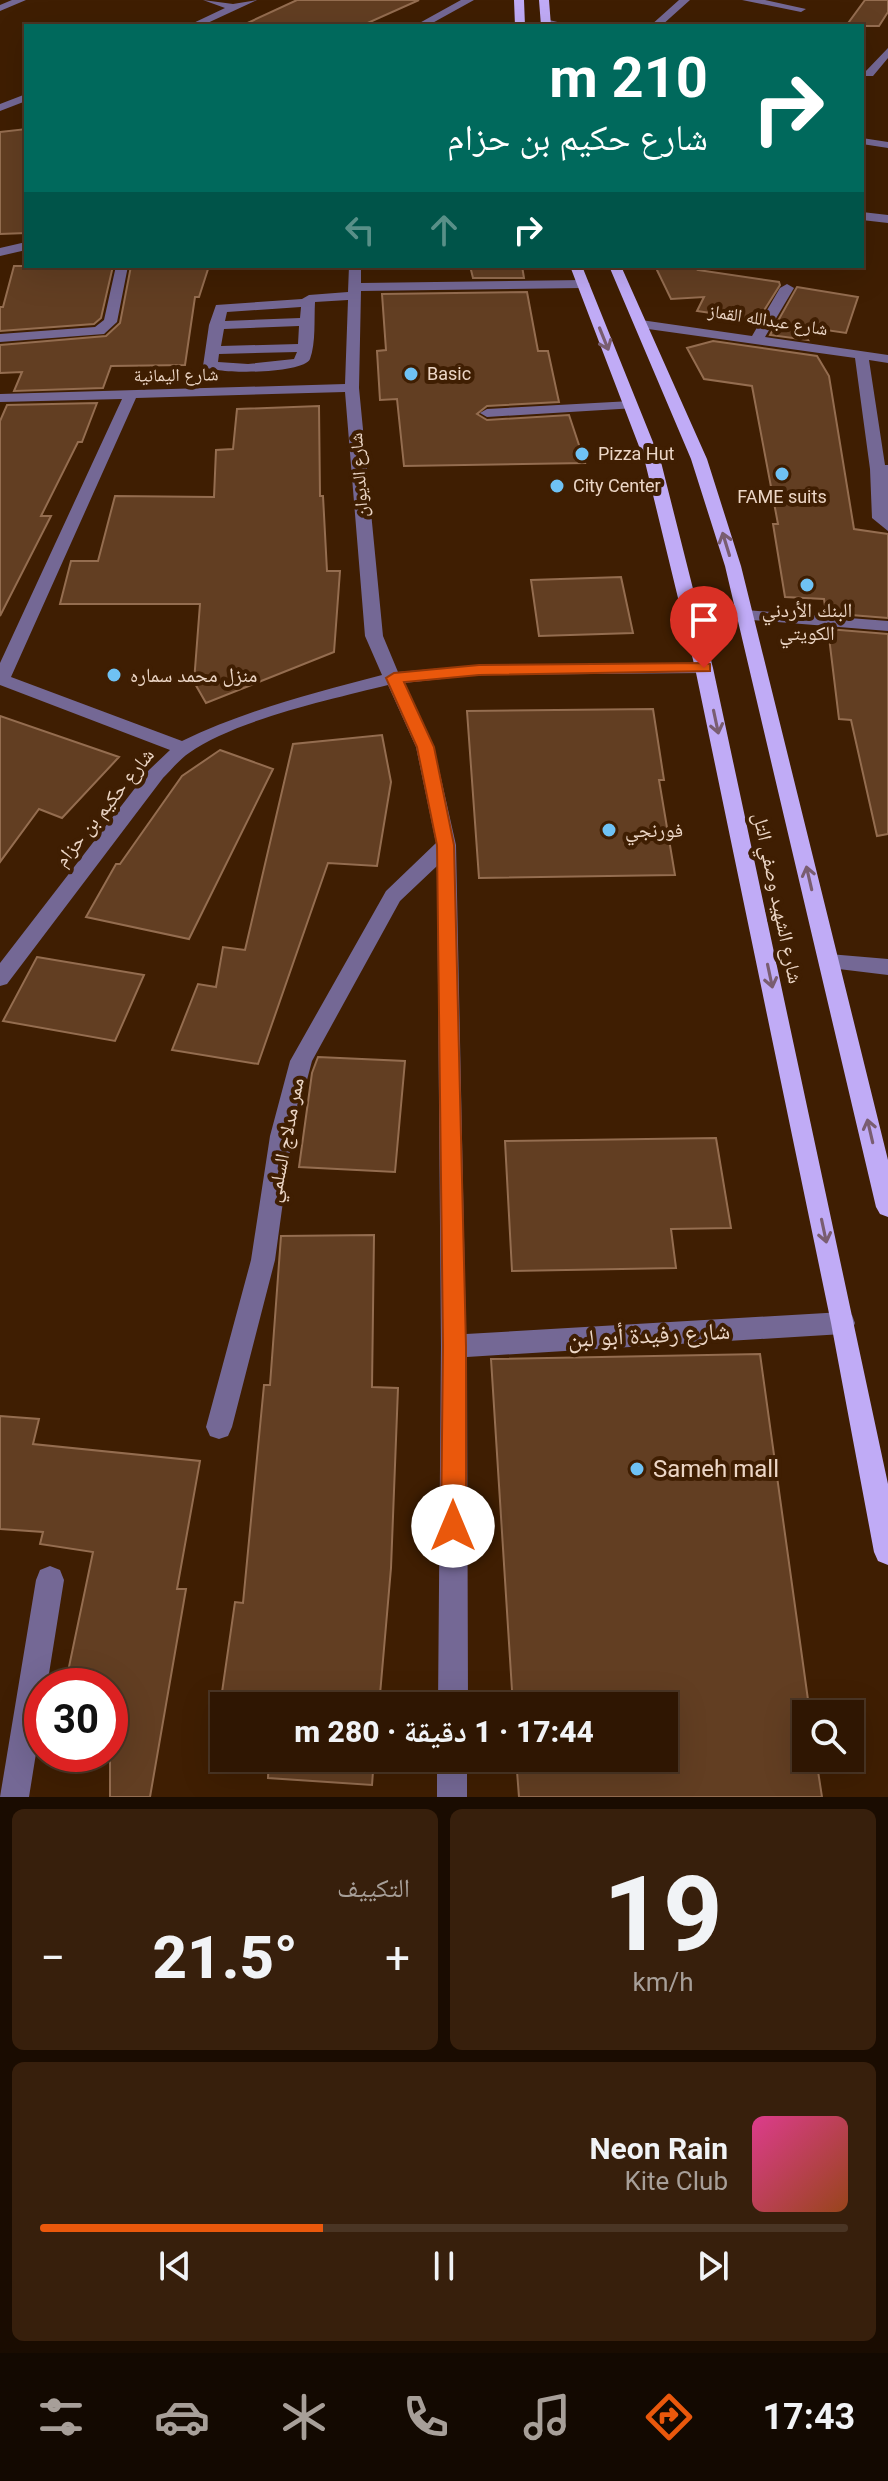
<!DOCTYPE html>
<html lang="ar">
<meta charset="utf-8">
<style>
:root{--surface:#2f1602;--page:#371f0c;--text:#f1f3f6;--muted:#a79f99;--line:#4a3524;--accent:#ea580c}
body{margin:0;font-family:Roboto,"Noto Naskh Arabic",sans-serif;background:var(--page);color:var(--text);direction:rtl;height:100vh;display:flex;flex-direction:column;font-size:30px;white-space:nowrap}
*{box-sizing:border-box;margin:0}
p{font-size:26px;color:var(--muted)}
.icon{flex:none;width:44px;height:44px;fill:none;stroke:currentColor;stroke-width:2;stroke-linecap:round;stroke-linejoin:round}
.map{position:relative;height:1797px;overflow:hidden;direction:ltr}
.panel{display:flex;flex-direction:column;gap:12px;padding:12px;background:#1a0c01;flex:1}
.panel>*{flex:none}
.hud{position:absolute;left:24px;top:24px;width:840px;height:244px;border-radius:0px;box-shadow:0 8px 32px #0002,0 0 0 2px var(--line);direction:rtl;background:#00695c;color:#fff;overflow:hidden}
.fabs{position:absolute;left:792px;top:1700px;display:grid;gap:16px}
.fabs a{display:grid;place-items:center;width:72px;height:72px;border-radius:0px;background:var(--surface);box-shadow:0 8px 32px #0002,0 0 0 2px var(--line);font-size:40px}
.speed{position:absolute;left:24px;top:1668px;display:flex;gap:16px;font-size:40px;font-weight:700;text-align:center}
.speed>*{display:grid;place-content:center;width:104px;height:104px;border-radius:50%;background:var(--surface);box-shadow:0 8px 32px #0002,0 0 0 2px var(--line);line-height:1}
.speed .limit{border:12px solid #d22;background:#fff;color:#111}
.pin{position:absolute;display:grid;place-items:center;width:68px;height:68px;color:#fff;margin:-82px -34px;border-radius:50% 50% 50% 0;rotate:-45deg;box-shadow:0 0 8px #0007}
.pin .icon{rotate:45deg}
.me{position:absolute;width:88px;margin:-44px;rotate:0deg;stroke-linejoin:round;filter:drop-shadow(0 0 6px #0008)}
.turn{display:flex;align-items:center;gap:28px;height:168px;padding:0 24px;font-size:36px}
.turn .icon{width:104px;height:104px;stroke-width:2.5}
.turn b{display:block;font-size:56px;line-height:68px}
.lanes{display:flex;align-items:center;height:76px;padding:0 24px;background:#0003;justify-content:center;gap:40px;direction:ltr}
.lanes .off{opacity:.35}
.big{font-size:60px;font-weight:800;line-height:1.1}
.panel .card{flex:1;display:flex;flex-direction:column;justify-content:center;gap:12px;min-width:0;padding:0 28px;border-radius:12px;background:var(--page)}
.panel .dial{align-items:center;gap:0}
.dial b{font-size:104px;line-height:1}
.song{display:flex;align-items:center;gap:24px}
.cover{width:96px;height:96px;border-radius:12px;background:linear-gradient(135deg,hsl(330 70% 55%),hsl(20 70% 35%))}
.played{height:8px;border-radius:4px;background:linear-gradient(90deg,var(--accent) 35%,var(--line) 35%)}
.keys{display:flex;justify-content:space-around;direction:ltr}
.heat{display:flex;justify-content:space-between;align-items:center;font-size:44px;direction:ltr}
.panel .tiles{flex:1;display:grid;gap:12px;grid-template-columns:1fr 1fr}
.card:last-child{grid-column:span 2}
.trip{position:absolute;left:210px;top:1692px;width:468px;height:80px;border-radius:0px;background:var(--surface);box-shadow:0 8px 32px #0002,0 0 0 2px var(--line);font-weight:800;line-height:80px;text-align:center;direction:rtl}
.tab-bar{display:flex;height:128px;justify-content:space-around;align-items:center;background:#130901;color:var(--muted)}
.tab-bar .icon{width:56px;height:56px}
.tab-bar .selected{color:var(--accent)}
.tab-bar b{font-size:36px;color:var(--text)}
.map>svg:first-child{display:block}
.building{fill:#623e22;stroke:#946d50;stroke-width:2}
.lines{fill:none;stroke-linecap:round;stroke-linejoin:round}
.minor{fill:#746895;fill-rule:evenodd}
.major{fill:#c0abf6;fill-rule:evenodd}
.oneway{stroke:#795d70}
.route{fill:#ea580c;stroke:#983908;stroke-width:2}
.poi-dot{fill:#6fc2f4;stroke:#3f1e02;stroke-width:3}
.labels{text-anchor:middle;stroke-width:8;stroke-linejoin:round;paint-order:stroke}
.far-street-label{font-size:18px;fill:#ecd6c6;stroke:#3f1e02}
.far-poi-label{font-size:18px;fill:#ecd6c6;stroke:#3f1e02;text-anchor:start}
.poi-label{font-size:20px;fill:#ecd6c6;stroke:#3f1e02;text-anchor:start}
.street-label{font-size:20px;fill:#ecd6c6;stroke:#3f1e02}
.near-street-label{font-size:24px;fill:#ecd6c6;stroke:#3f1e02}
.near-poi-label{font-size:24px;fill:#ecd6c6;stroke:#3f1e02;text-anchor:start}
</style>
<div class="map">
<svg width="888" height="1797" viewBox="0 0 888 1797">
<rect width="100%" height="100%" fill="#3f1e02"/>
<path class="building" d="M297,0H419L361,26H241Z
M865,0H888V12L879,26H846Z
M26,129V233L0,234V132Z
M14,266H113L101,318L94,324L0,331V307H3Z
M131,266H209L199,297H195L185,365L111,366L103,388L14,391L22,372L0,373V345L106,336L120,323Z
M470,266H522L524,278H473Z
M655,266H700L698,270L779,282L780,285L758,320L697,311L704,297L671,299Z
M797,287L858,297L846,333L799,326L808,340L770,335Z
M527,292L538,351H548L559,402L487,406L477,414L487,420L569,415L585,463L404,466L397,399L380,400L377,351L386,350L382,294Z
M713,341L817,356L829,376L854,529L888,534V618L826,613L824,599L785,597L773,524H778L752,386L704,379L687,348Z
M97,403L82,442H78L41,516H51L0,616V421L7,405Z
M319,406L320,496H323L327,571H340L334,652L206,703L194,682L200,604H60L71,561H98L115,496L214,497L216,450L233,449L237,409Z
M621,577L633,633L539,636L531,580Z
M828,629L888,634V834L877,836L851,720L839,719Z
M653,709L664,780H659L675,875L479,878L467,711Z
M0,716L119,757L62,818L39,809L0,862Z
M382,735L391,782L377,866L328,863L258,1064L172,1050L198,984L216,987L223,947L245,950L293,744Z
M220,750L273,769L189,939L86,917L116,864H120L182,776Z
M37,957L144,975L115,1041L3,1021Z
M318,1057L405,1061L395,1172L299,1167L312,1073Z
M716,1138L731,1228L671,1229L676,1268L512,1271L505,1141Z
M374,1235L372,1387L398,1388L391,1568L379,1706H220L235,1602L243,1603L264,1385H270L281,1236Z
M760,1354L810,1714H806V1758H816L822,1797H519L516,1758H664V1706H513L491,1359Z
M0,1416L39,1419L33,1444L200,1461L177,1589H186L150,1797H110V1686H65L93,1552L40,1544L43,1532L0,1529Z
M269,1758H374L372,1785L268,1778Z"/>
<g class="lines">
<path class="minor" d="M12,0H26L0,11V5Z
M203,0L233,4L257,0L201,26H187L225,8Z
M461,0H474L427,26H414Z
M679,0H690L661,26H650Z
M742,0H765L806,9L801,12Z
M545,19L574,26L541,24Z
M888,48V58L873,76H865V72Z
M26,94V101L0,111V104Z
M862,138L888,142V148L862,144Z
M862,212L888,215V223L862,220Z
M26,242V250L0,256V248Z
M116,266H128L117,322L104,334L0,342V334L95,327L104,320Z
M349,266H361V283L583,280L590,284L583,288L361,291L359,388L383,636L398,672L479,665L704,663L713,668L704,673L479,675L404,683L434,747L456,845L466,1334L843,1312L852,1315L855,1323L852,1331L843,1334L467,1357L468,1706H438L441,1346L437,866L400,901L312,1061L292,1136L275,1260L232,1427L228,1436L219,1439L210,1436L206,1427L251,1260L270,1136L290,1061L386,891L436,843L416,747L388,685C332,699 235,720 189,753C180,759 171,770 163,778L7,984L0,986V963L149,770L170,750L0,685V663L122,399L0,402V394L345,384L348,300L315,302C314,319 316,343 310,359C304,374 215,375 203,366L209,325L216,305L302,299L309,295L348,292ZM301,307L300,318L225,321L227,312ZM299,326L298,344L221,346L224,329ZM297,352L294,359L248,364L218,362L219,354ZM345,392L365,636L382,675C314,693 246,710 182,741L11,677L136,398Z
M787,284L794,288L765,337L888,355V363L869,360L885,465H888V531L872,518L870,469L855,358L641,328L634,324L641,320L752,336L780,288Z
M631,401L636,402V408L487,417L480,413L487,409Z
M746,610L888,621V631L740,619V611Z
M829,954L888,959V975L822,967L819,962L822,957Z
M50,1566L60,1570L64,1580L47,1686H42V1716L29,1797H0L36,1580L40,1570Z
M437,1758H467V1797H437Z"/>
<path class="major" d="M514,0H524L525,26H515Z
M539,0H549L551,26H541Z
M570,266H582L661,462L713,668L888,1484V1565L878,1561L874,1552L831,1323L695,668L645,462Z
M609,266H621L707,459L741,566L888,1160V1217L880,1214L876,1207L725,566L691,459Z"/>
</g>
<defs><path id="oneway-shaft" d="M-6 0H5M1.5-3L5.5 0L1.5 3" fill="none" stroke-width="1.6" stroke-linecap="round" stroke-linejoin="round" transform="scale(2)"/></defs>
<g class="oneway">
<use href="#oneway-shaft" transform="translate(604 339) rotate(68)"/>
<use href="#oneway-shaft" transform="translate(726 544) rotate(-107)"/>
<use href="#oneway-shaft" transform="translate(716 722) rotate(78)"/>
<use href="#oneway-shaft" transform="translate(809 878) rotate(-103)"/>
<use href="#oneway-shaft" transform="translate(770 976) rotate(78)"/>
<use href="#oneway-shaft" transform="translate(870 1131) rotate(-103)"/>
<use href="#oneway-shaft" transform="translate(824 1231) rotate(78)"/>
</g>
<path class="route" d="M704,663L710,664V671L479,675L404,682L434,747L454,845L466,1346V1526L462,1534L453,1538L445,1534L441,1526L443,1346L437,845L417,747L386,678L394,673L479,665Z"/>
<g class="poi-dot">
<circle cx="411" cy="374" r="8"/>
<circle cx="582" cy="454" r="8"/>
<circle cx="782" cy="474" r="8"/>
<circle cx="557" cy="486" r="8"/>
<circle cx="807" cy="585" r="8"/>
<circle cx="114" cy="675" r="8"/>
<circle cx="609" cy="830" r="8"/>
<circle cx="637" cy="1469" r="8"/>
</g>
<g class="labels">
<g class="far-street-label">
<text transform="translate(768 320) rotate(9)" y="6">شارع عبدالله القماز</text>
<text transform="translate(176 375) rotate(-1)" y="6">شارع اليمانية</text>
<text transform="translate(359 475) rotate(-94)" y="6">شارع الديوان</text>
</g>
<g class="far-poi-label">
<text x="427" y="380">Basic</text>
<text x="598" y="460">Pizza Hut</text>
<text x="573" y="492">City Center</text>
<text x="782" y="503" text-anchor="middle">FAME suits</text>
</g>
<g class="poi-label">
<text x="807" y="617" text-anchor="middle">البنك الأردني<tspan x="807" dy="23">الكويتي</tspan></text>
<text x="130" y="682">منزل محمد سماره</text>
<text x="625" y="837">فورنجي</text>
</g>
<g class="street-label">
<text transform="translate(104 807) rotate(-51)" y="7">شارع حكيم بن حزام</text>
<text transform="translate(778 898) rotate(78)" y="7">شارع الشهيد وصفي التل</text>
<text transform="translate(285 1140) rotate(-79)" y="7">ممر مدلاج السلمي</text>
</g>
<g class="near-street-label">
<text transform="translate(649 1335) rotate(-3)" y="8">شارع رفيدة أبو لبن</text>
</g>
<g class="near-poi-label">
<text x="653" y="1477">Sameh mall</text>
</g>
</g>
</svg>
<div class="fabs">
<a><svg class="icon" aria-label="search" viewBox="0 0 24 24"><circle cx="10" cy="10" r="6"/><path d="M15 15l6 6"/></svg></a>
</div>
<div class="speed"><div class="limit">30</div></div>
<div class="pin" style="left:704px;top:668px;background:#d93025"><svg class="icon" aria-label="arrive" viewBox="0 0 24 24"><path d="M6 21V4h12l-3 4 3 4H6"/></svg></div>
<svg class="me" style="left:453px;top:1526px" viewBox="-20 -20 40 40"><circle r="19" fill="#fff"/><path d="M0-13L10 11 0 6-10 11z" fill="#ea580c"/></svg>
<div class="trip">17:44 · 1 دقيقة · 280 m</div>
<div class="hud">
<div class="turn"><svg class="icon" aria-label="right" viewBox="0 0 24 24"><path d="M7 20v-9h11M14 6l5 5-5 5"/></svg><div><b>210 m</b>شارع حكيم بن حزام</div></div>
<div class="lanes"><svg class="icon off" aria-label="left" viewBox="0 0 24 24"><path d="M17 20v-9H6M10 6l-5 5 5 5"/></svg><svg class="icon off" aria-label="ahead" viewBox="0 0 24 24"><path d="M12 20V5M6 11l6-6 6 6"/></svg><svg class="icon" aria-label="right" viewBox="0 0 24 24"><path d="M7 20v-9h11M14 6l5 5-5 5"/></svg></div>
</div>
</div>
<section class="panel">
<div class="tiles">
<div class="card dial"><b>19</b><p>km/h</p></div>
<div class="card"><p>التكييف</p>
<div class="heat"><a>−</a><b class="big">21.5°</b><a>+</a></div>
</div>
<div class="card">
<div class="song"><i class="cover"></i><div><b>Neon Rain</b><p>Kite Club</p></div></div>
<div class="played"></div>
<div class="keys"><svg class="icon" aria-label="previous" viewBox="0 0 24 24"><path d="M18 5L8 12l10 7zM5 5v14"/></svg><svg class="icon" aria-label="pause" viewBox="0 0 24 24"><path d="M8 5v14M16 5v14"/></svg><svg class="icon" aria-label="next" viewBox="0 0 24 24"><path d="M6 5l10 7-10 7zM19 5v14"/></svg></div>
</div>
</div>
</section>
<nav class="tab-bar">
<b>17:43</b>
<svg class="icon selected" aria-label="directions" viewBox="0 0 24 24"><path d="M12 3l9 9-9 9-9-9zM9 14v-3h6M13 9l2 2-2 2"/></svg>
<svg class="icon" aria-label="music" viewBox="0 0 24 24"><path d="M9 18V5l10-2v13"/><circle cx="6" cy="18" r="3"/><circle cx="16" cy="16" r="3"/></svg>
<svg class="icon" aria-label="phone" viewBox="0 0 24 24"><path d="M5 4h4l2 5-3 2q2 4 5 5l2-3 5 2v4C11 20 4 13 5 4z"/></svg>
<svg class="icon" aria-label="climate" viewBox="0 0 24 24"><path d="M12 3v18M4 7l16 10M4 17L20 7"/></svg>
<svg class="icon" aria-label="car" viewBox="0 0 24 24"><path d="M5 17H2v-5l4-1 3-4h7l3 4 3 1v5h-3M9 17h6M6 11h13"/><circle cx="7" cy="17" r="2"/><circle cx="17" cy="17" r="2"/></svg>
<svg class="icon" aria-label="filters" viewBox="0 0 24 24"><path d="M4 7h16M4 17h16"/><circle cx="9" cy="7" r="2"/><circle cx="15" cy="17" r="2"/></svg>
</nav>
